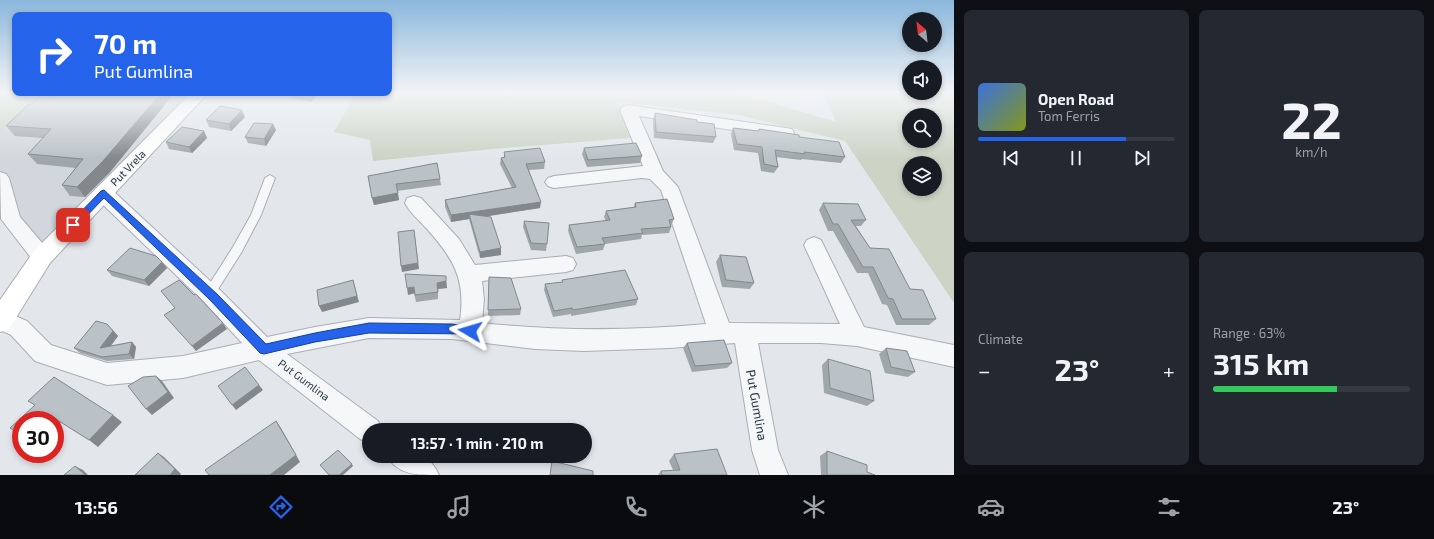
<!DOCTYPE html>
<meta charset="utf-8">
<style>
:root{--surface:#171b24;--page:#242831;--text:#f1f3f6;--muted:#9ea1a6;--line:#363941;--accent:#2563eb}
body{margin:0;font-family:"Exo 2",sans-serif;background:var(--page);color:var(--text);height:100vh;display:flex;flex-direction:column;font-size:15px;white-space:nowrap}
*{box-sizing:border-box;margin:0}
p{font-size:13px;color:var(--muted)}
.icon{flex:none;width:22px;height:22px;fill:none;stroke:currentColor;stroke-width:2;stroke-linecap:round;stroke-linejoin:round}
.map{position:relative;flex:1;overflow:hidden}
.details{display:flex;flex-direction:column;gap:10px;padding:10px;background:#0d0f14;width:480px}
.details>*{flex:none}
.guide{position:absolute;left:12px;top:12px;width:380px;height:84px;border-radius:8px;box-shadow:0 2px 6px #0003;background:#2563eb;color:#fff;overflow:hidden}
.needle{width:26px;rotate:332deg}
.fabs{position:absolute;left:902px;top:12px;display:grid;gap:8px}
.fabs a{display:grid;place-items:center;width:40px;height:40px;border-radius:50%;background:var(--surface);box-shadow:0 2px 6px #0003;font-size:20px}
.speed{position:absolute;left:12px;top:411px;display:flex;gap:8px;font-size:20px;font-weight:700;text-align:center}
.speed>*{display:grid;place-content:center;width:52px;height:52px;border-radius:50%;background:var(--surface);box-shadow:0 2px 6px #0003;line-height:1}
.speed .limit{border:6px solid #d22;background:#fff;color:#111}
.pin{position:absolute;display:grid;place-items:center;width:34px;height:34px;color:#fff;margin:-17px;border-radius:8px;box-shadow:0 2px 6px #0006}
.me{position:absolute;width:44px;margin:-22px;rotate:277deg;stroke-linejoin:round;filter:drop-shadow(0 0 3px #0008)}
.turn{display:flex;align-items:center;gap:14px;height:84px;padding:0 16px;font-size:18px}
.turn .icon{width:52px;height:52px;stroke-width:2.5}
.turn b{display:block;font-size:28px;line-height:34px}
.big{font-size:30px;font-weight:700;line-height:1.1}
.details .widget{flex:1;display:flex;flex-direction:column;justify-content:center;gap:6px;min-width:0;padding:0 14px;border-radius:8px;background:var(--page)}
.details .dial{align-items:center;gap:0}
.dial b{font-size:52px;line-height:1}
.song{display:flex;align-items:center;gap:12px}
.cover{width:48px;height:48px;border-radius:6px;background:linear-gradient(135deg,hsl(220 70% 55%),hsl(70 70% 35%))}
.played{height:4px;border-radius:2px;background:linear-gradient(90deg,var(--accent) 75%,var(--line) 75%)}
.keys{display:flex;justify-content:space-around;direction:ltr}
.heat{display:flex;justify-content:space-between;align-items:center;font-size:22px;direction:ltr}
.charge{height:6px;border-radius:3px;background:linear-gradient(90deg,#34c759 63%,var(--line) 0)}
.details .tiles{flex:1;display:grid;gap:10px;grid-template-columns:repeat(2,1fr)}
.trip{position:absolute;left:362px;top:423px;width:230px;height:40px;border-radius:20px;background:var(--surface);box-shadow:0 2px 6px #0003;font-weight:700;line-height:40px;text-align:center}
.menu{display:flex;height:64px;justify-content:space-around;align-items:center;background:#090b0e;color:var(--muted)}
.menu .icon{width:28px;height:28px}
.menu .current{color:var(--accent)}
.menu b{font-size:18px;color:var(--text)}
main{display:flex;flex:1;min-height:0}
.map>svg:first-child{display:block}
.built{fill:#d1d7dc}
.green{fill:#cbd4c5;fill-rule:evenodd}
.lines{fill:none;stroke-linecap:round;stroke-linejoin:round}
.service-casing{stroke:#a8afb5;stroke-width:2}
.minor-casing{stroke:#a8afb5;stroke-width:2}
.secondary-casing{stroke:#a8afb5;stroke-width:2}
.service{fill:#f6f7f9;fill-rule:evenodd}
.minor{fill:#f6f7f9;fill-rule:evenodd}
.secondary{fill:#fff;fill-rule:evenodd}
.wall{fill:#a0a7ab}
.shaded-wall{fill:#82888b}
.building{fill:#bac2c7;stroke:#82888b}
.route{fill:#2563eb;stroke:#184099}
.labels{text-anchor:middle;stroke-width:3.5;stroke-linejoin:round;paint-order:stroke}
.street-label{font-size:11px;fill:#2b3842;stroke:#f3f6f8}
.near-street-label{font-size:13px;fill:#2b3842;stroke:#f3f6f8}
</style>
<main>
<div class="map">
<svg width="954" height="475" viewBox="0 0 954 475">
<rect width="100%" height="100%" fill="#e3e7eb"/>
<path class="built" d="M52,93H200L42,257L11,219L0,178V131Z"/>
<path class="green" d="M0,93H52L0,131Z
M356,93H739L836,122L823,93H954V303L845,141L739,115L618,102L630,138L492,149L373,161L370,140L334,132ZM909,115H935V141H909ZM909,163H935V189H909Z"/>
<g class="lines">
<defs>
<path id="service" d="M270,175L275,178L261,215L241,253L213,297L209,298L205,297L204,294L205,291L233,247L251,215L265,178Z"/>
<path id="minor" d="M628,105L786,128L792,129L794,133L792,137L786,138L639,116L663,171L678,187L729,323L840,324L804,245L807,240L814,237L821,240L864,327L954,345V367L857,346L821,343H758L778,450L788,475H760L752,450L735,343L670,348L584,351L535,349L452,339L369,338L287,354L378,421L382,430H369V443L360,439L259,360L183,378L107,385L35,361L11,335L0,330L1,310L27,321L51,345L107,363L183,356L242,343L205,303L96,198L94,193L96,188L103,187L110,188L221,291L267,337L315,327L369,318L460,320C466,279 453,258 427,229C419,220 410,213 405,203L407,198L414,196L421,198L459,239L475,265L566,256L573,258L576,264L573,270L566,272L482,281L484,299L482,323C557,331 631,331 706,324L661,190L650,179L642,178L554,188L548,186L545,182L548,178L554,176L643,166L620,110L622,107Z
M0,172L6,174L9,178L20,217L49,251L52,257L49,263L42,265L35,263L1,219Z
M387,456C411,456 428,450 439,475C416,475 398,475 387,456Z"/>
<path id="secondary" d="M191,93H208L50,263L9,329L0,332V300L34,251Z"/>
</defs>
<use href="#service" class="service-casing"/>
<use href="#minor" class="minor-casing"/>
<use href="#secondary" class="secondary-casing"/>
<use href="#service" class="service"/>
<use href="#minor" class="minor"/>
<use href="#secondary" class="secondary"/>
</g>
<path class="wall" d="M56,93H183L179,97L172,96L110,172L85,197L70,196L62,185L76,168L37,164L28,154L43,138L15,136L6,126L30,105L52,97Z
M288,93H318L311,102L290,98Z
M655,113L697,122L716,137L713,143L654,138L653,120Z
M245,117L231,131L209,127L206,120Z
M273,124L276,130L266,146L248,143L245,137Z
M733,128L758,131L759,129L799,137L845,157L841,163L802,159L801,160L776,157L778,167L774,173L761,171L758,153L734,150L731,134Z
M204,131L207,138L192,153L169,149L166,142Z
M584,148L642,156L640,163L587,167L582,154Z
M504,152L545,162L544,169L529,170L540,208L486,216L501,248V255L480,258L469,219L451,222L445,207V200L512,188L500,164L501,158L504,157Z
M368,176L440,179L441,185L397,191L399,200L374,205Z
M635,203L674,219L671,226V227L669,233L642,235L641,239L605,244L603,250L576,254L568,231L569,225L606,221L604,217L606,211L634,207Z
M823,203L866,220L861,226H856L870,248L910,289L936,319L929,325H896L887,305L882,304L868,273H857L833,231H828L819,210Z
M524,221L547,244L546,251L531,250L523,227Z
M720,255L754,283L750,289L722,287L716,262Z
M162,262L167,268L149,286L112,276L107,270Z
M446,276L447,288L438,289V299L416,302L414,293L408,295Z
M489,277L521,309L520,315L488,316Z
M562,280L638,299L636,305L571,316V314L553,317L544,290L545,284L562,282Z
M112,329L118,336L111,346L132,342L136,347L134,359L107,361L80,353L74,348Z
M687,343L732,363L727,368L692,372L683,348Z
M886,348L915,372L908,377L885,373L879,354Z
M828,359L874,401L867,406L824,393L822,365Z
M827,451L867,472L875,475H821L820,456Z
M674,454L727,475H658L661,471L673,470L669,461Z"/>
<path class="shaded-wall" d="M161,93H171L172,96L110,172L85,197L77,187Z
M178,93H183L179,97Z
M311,93H318L311,102L309,95Z
M242,110L245,117L231,131L229,124Z
M273,124L276,130L266,146L264,139Z
M204,131L207,138L192,153L189,147Z
M398,193L399,200L374,205L372,198Z
M541,202L540,208L470,219L469,214V219L451,222V215Z
M414,230L419,269L402,272L401,266Z
M501,248V255L480,258V252Z
M162,262L167,268L149,286L144,280Z
M353,280L359,302L322,312L319,306Z
M446,281L447,288L437,289V283Z
M414,287L415,293L408,295L407,288Z
M223,323L227,329L196,351L192,346Z
M107,324L118,336L105,353L100,348Z
M132,342L136,347L134,359L129,354Z
M156,376L162,381L174,398L152,415L146,409Z
M259,385L263,390L236,410L232,405Z
M113,415L122,422L98,447L89,440Z
M51,416L61,423L55,428V420H46Z
M276,421L281,428L300,462L284,475H270Z
M158,453L164,457L181,474L180,475H170Z
M352,464L353,466L343,475H339Z
M75,466L83,470L88,475H85Z"/>
<path class="building" d="M56,93H161L103,161L77,187L62,185L83,159L28,154L51,129L6,126L28,105H30L40,96L52,97Z
M296,93H311L309,95Z
M220,106L242,110L229,124L206,120Z
M655,113L697,120V122L714,124L716,137L656,132Z
M254,123L273,124L264,139L245,137Z
M182,127L204,131L189,147L166,142Z
M733,128L759,131V129L799,135V137L839,142L845,157L804,152L805,154L775,150L778,167L764,164L762,147L737,144Z
M636,143L642,156L588,160L584,148Z
M540,148L545,162L526,164L541,202L451,215L445,200L516,187L501,158L505,157L504,152Z
M437,163L440,179L396,184L398,193L372,198L368,176Z
M667,199L674,219L669,220L671,227L641,229L643,233L602,238L605,244L577,247L569,225L610,220L606,211L636,207L635,203Z
M823,203L858,204L866,220H851L870,248L889,249L910,289L923,290L936,319H902L893,299L888,298L873,267H863L838,224H833Z
M469,214L491,217L501,248L480,252Z
M524,221L549,223L547,244L531,243Z
M414,230L418,263L401,266L398,232Z
M130,248L156,256L162,262L144,280L107,270Z
M720,255L746,257L754,283L726,280Z
M625,270L638,299L573,310L572,308L554,311L545,284L563,282L562,280Z
M405,274L446,276V281L437,283L438,292L415,295L414,287L407,288Z
M489,277L511,278L521,309L488,310Z
M179,280L194,295L196,294L223,323L192,346L164,315L175,308L161,291Z
M353,280L357,296L319,306L317,290Z
M96,321L107,324L113,331L100,348L132,342L129,354L102,357L74,348Z
M724,340L732,363L695,366L687,343Z
M886,348L907,351L915,372L891,367Z
M828,359L870,371L874,401L830,388Z
M245,367L259,385L232,405L218,386Z
M156,376L168,392L146,409L128,386L143,377Z
M54,377L113,415L89,440L51,416L46,420H21V435L10,428L35,405L28,401Z
M276,421L296,455L270,475H209L205,470Z
M717,449L727,475H662L661,471L680,470L674,454Z
M338,450L352,464L339,475H329L320,465Z
M827,451L867,465V472L875,475H827Z
M158,453L175,469L170,475H135Z
M552,461L593,471V475H550Z
M75,466L85,475H64Z"/>
<linearGradient id="sky" x2="0" y2="1"><stop stop-color="#8bb7dc"/><stop offset="0.58" stop-color="#f2f4f6"/><stop offset="1" stop-color="#f2f4f6" stop-opacity="0"/></linearGradient>
<rect width="954" height="159" fill="url(#sky)"/>
<path class="route" d="M104,190L217,294L266,344L315,333L369,323L452,324L474,328L476,331L474,334L369,333L315,342L264,354L260,353L210,300L104,198L76,227H70V223L101,191Z"/>
<g class="labels">
<g class="street-label">
<text transform="translate(128 168) rotate(-46)" y="4">Put Vrela</text>
<text transform="translate(304 380) rotate(37)" y="4">Put Gumlina</text>
</g>
<g class="near-street-label">
<text transform="translate(757 405) rotate(80)" y="5">Put Gumlina</text>
</g>
</g>
</svg>
<div class="fabs">
<a><svg class="needle" viewBox="-14 -14 28 28"><path d="M0-13l5 13h-10z" fill="#e53935"/><path d="M0 13l5-13h-10z" fill="#9ea1a6"/></svg></a>
<a><svg class="icon" aria-label="sound" viewBox="0 0 24 24"><path d="M4 9h4l5-4v14l-5-4H4zM17 9q2 3 0 6"/></svg></a>
<a><svg class="icon" aria-label="search" viewBox="0 0 24 24"><circle cx="10" cy="10" r="6"/><path d="M15 15l6 6"/></svg></a>
<a><svg class="icon" aria-label="layers" viewBox="0 0 24 24"><path d="M12 4l9 5-9 5-9-5zM3 14l9 5 9-5"/></svg></a>
</div>
<div class="speed"><div class="limit">30</div></div>
<div class="pin" style="left:73px;top:225px;background:#d93025"><svg class="icon" aria-label="arrive" viewBox="0 0 24 24"><path d="M6 21V4h12l-3 4 3 4H6"/></svg></div>
<svg class="me" style="left:470px;top:331px" viewBox="-20 -20 40 40"><path d="M0-17L14 15 0 8-14 15z" fill="#2563eb" stroke="#fff" stroke-width="4"/></svg>
<div class="trip">13:57 · 1 min · 210 m</div>
<div class="guide">
<div class="turn"><svg class="icon" aria-label="right" viewBox="0 0 24 24"><path d="M7 20v-9h11M14 6l5 5-5 5"/></svg><div><b>70 m</b>Put Gumlina</div></div>
</div>
</div>
<section class="details">
<div class="tiles">
<div class="widget">
<div class="song"><i class="cover"></i><div><b>Open Road</b><p>Tom Ferris</p></div></div>
<div class="played"></div>
<div class="keys"><svg class="icon" aria-label="previous" viewBox="0 0 24 24"><path d="M18 5L8 12l10 7zM5 5v14"/></svg><svg class="icon" aria-label="pause" viewBox="0 0 24 24"><path d="M8 5v14M16 5v14"/></svg><svg class="icon" aria-label="next" viewBox="0 0 24 24"><path d="M6 5l10 7-10 7zM19 5v14"/></svg></div>
</div>
<div class="widget dial"><b>22</b><p>km/h</p></div>
<div class="widget"><p>Climate</p>
<div class="heat"><a>−</a><b class="big">23°</b><a>+</a></div>
</div>
<div class="widget"><p>Range · 63%</p><b class="big">315 km</b><div class="charge"></div></div>
</div>
</section>
</main>
<nav class="menu">
<b>13:56</b>
<svg class="icon current" aria-label="directions" viewBox="0 0 24 24"><path d="M12 3l9 9-9 9-9-9zM9 14v-3h6M13 9l2 2-2 2"/></svg>
<svg class="icon" aria-label="music" viewBox="0 0 24 24"><path d="M9 18V5l10-2v13"/><circle cx="6" cy="18" r="3"/><circle cx="16" cy="16" r="3"/></svg>
<svg class="icon" aria-label="phone" viewBox="0 0 24 24"><path d="M5 4h4l2 5-3 2q2 4 5 5l2-3 5 2v4C11 20 4 13 5 4z"/></svg>
<svg class="icon" aria-label="climate" viewBox="0 0 24 24"><path d="M12 3v18M4 7l16 10M4 17L20 7"/></svg>
<svg class="icon" aria-label="car" viewBox="0 0 24 24"><path d="M5 17H2v-5l4-1 3-4h7l3 4 3 1v5h-3M9 17h6M6 11h13"/><circle cx="7" cy="17" r="2"/><circle cx="17" cy="17" r="2"/></svg>
<svg class="icon" aria-label="filters" viewBox="0 0 24 24"><path d="M4 7h16M4 17h16"/><circle cx="9" cy="7" r="2"/><circle cx="15" cy="17" r="2"/></svg>
<b>23°</b>
</nav>
